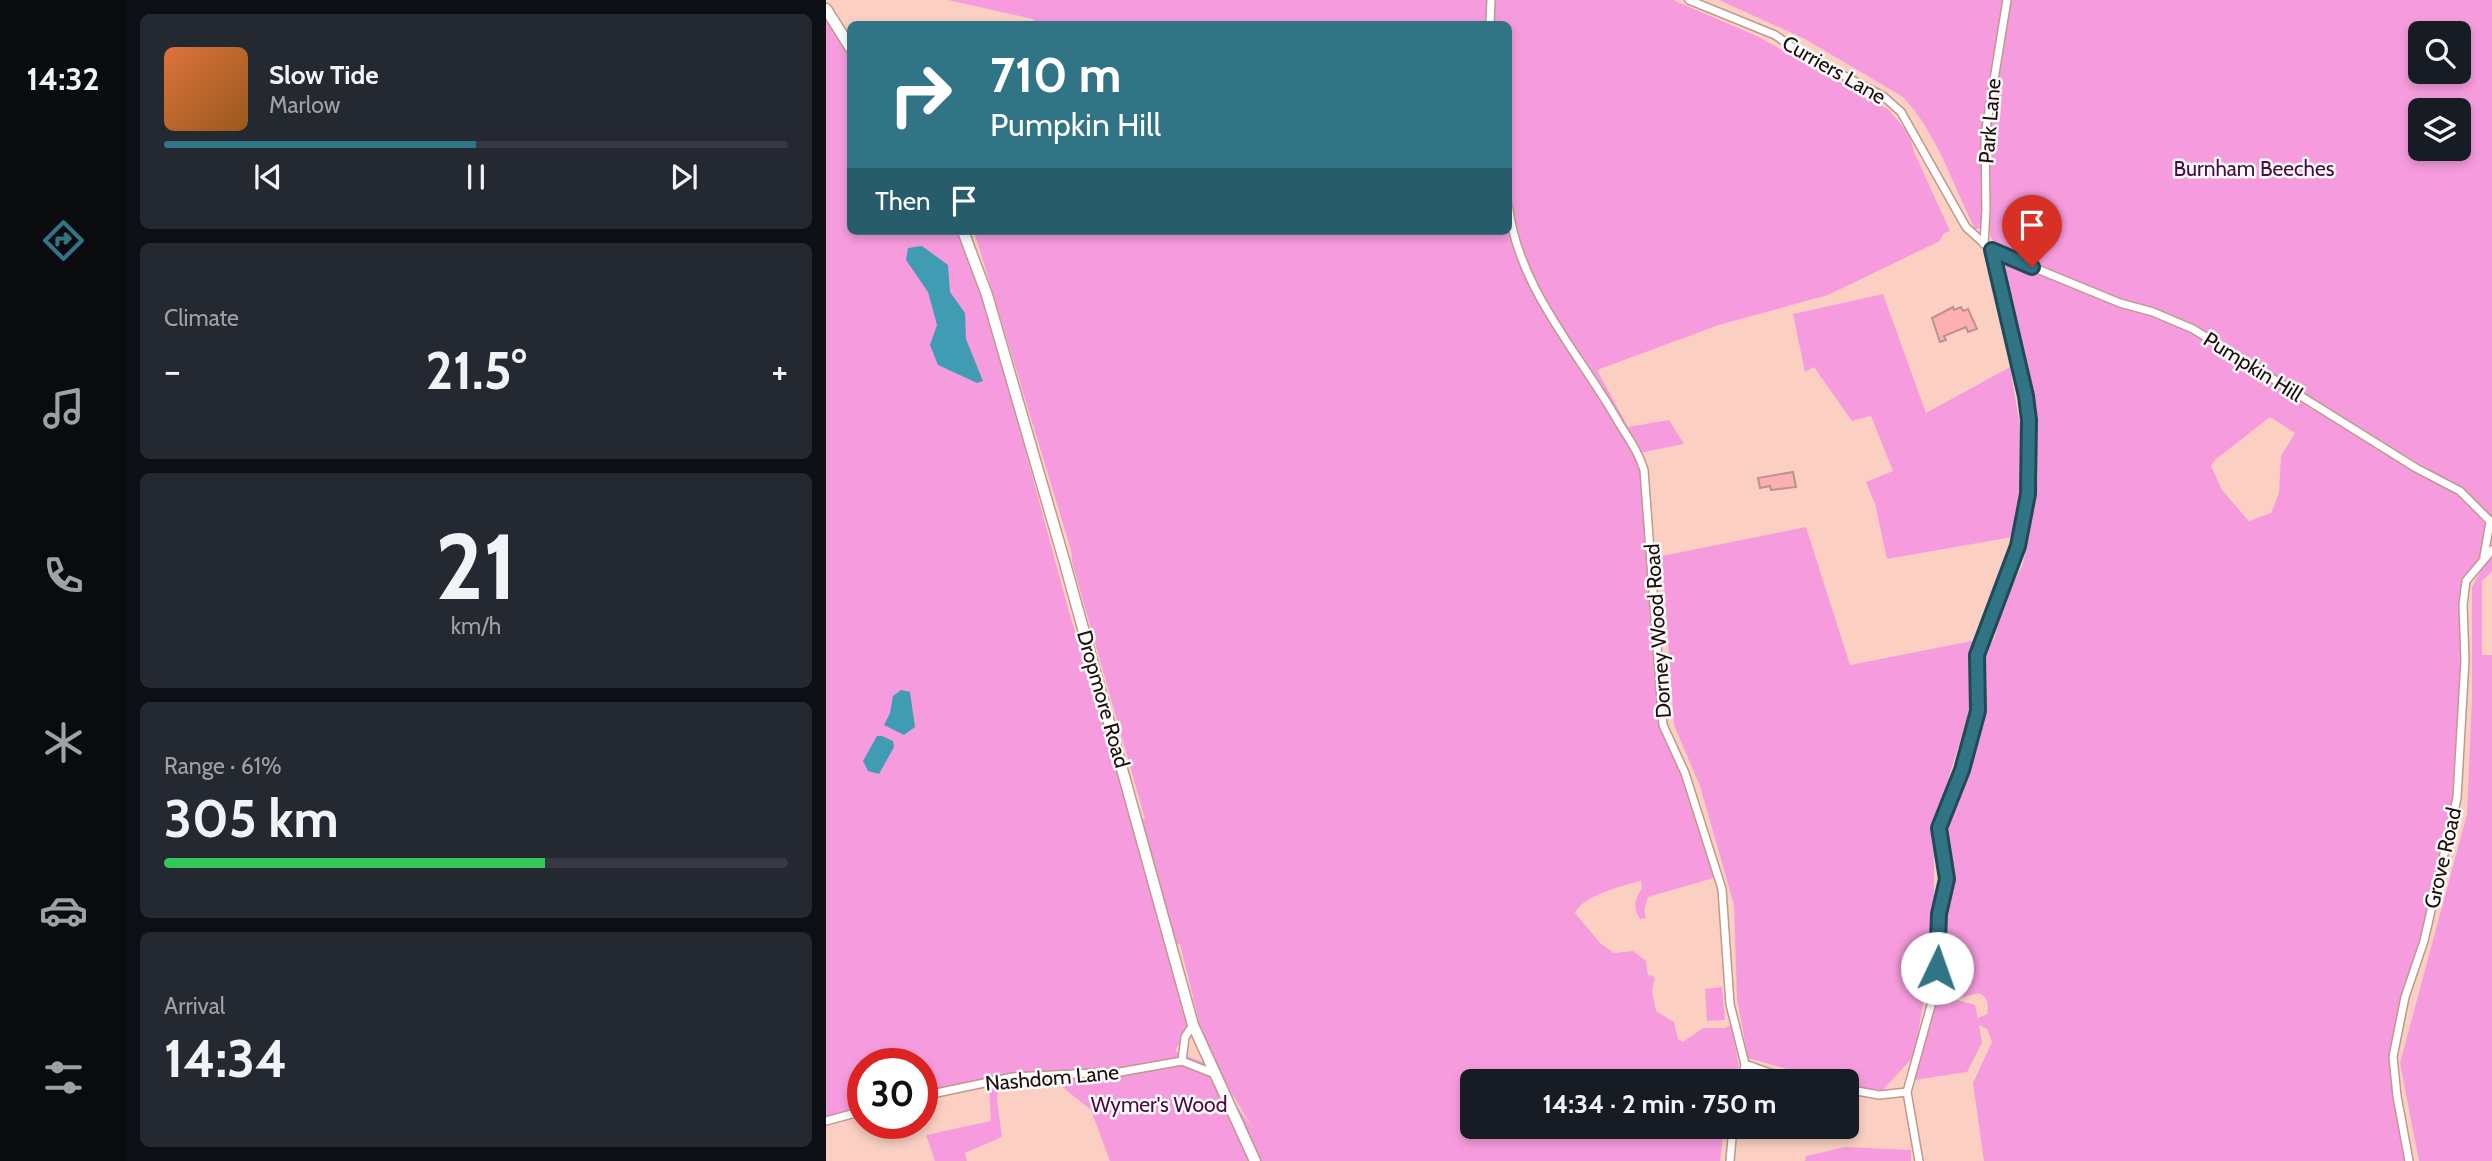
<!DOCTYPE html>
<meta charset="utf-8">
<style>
:root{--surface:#171b24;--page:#242831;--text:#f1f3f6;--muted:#9ea1a6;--line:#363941;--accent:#317485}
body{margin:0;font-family:Cabin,sans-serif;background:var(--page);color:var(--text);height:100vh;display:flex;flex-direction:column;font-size:26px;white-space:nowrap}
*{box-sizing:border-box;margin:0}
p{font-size:23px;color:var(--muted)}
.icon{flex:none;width:38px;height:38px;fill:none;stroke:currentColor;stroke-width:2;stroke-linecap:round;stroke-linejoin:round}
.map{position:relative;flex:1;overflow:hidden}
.drawer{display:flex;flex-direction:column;gap:14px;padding:14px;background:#0d0f14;width:700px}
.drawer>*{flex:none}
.banner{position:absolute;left:21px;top:21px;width:665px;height:214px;border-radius:10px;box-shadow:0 4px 10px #0003;background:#317485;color:#fff;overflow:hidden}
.buttons{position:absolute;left:1582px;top:21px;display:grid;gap:14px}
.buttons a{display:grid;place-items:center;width:63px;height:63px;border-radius:10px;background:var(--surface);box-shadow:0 4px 10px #0003;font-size:35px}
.speed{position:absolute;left:21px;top:1048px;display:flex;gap:14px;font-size:35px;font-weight:700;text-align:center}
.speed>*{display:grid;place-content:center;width:91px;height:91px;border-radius:50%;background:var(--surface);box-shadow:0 4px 10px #0003;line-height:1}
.speed .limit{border:10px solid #d22;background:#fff;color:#111}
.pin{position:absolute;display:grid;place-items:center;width:60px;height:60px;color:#fff;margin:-72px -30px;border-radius:50% 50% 50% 0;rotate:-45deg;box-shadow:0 0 7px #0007}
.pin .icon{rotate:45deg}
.me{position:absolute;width:77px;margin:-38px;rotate:3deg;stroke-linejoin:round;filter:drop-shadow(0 0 5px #0008)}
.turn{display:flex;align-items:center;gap:24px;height:147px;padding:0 28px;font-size:32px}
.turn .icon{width:91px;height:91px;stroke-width:2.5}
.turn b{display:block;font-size:49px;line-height:60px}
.then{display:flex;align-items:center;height:66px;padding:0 28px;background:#0003;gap:14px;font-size:26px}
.big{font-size:52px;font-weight:700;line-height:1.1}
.drawer .card{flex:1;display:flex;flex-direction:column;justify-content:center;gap:10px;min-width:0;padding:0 24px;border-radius:10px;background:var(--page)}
.drawer .dial{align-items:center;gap:0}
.dial b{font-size:91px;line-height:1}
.song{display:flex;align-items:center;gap:21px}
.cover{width:84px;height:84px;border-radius:10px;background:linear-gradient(135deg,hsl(20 70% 55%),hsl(30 70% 35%))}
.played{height:7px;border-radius:4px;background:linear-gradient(90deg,var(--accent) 50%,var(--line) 50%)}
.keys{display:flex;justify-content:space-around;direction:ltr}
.heat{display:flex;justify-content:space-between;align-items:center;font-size:38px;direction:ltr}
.charge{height:10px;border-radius:5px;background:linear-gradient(90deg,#34c759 61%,var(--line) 0)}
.trip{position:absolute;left:634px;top:1069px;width:399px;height:70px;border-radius:10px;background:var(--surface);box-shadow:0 4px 10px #0003;font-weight:700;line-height:70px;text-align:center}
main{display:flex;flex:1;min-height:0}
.dock{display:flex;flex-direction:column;width:126px;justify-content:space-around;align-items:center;background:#090b0e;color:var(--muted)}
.dock .icon{width:49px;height:49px}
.dock .current{color:var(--accent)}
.dock b{font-size:32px;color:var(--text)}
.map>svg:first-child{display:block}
.green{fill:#f69cde;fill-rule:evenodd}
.water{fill:#3f9cb3}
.building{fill:#feafb1;stroke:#bb9192;stroke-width:2}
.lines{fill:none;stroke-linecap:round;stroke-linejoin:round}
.street-casing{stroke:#c0988c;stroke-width:10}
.secondary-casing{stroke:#c0988c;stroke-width:13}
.street{stroke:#fff;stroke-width:7}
.secondary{stroke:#fff;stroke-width:10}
.route-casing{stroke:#204b56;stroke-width:18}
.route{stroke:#317485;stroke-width:12}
.labels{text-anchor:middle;stroke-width:5;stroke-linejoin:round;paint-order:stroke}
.street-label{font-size:21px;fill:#1c0e0a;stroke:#fcfcfc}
.park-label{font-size:21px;fill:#4a0a3e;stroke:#fcfcfc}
</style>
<main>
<nav class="dock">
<b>14:32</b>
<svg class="icon current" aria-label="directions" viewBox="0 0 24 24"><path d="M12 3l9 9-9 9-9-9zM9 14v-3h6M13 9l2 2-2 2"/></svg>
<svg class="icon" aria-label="music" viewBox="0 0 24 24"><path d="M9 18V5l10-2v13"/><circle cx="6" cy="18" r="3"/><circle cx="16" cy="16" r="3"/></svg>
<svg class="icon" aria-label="phone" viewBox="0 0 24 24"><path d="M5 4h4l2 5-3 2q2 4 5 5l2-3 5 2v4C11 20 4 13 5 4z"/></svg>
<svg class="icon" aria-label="climate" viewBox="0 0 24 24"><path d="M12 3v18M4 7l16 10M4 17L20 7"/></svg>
<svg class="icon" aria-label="car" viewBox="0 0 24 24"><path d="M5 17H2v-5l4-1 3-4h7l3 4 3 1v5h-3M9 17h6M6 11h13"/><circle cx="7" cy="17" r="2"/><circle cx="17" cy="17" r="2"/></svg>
<svg class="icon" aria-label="filters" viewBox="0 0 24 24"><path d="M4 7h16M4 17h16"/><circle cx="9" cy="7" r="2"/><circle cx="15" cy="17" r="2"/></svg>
</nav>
<section class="drawer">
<div class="card">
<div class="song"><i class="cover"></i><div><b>Slow Tide</b><p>Marlow</p></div></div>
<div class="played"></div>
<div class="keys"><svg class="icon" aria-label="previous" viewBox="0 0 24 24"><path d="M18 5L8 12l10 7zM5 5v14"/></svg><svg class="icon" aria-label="pause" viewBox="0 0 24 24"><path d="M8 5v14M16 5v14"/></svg><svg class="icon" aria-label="next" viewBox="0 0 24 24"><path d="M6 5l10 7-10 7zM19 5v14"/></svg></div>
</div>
<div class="card"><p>Climate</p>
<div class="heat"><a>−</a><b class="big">21.5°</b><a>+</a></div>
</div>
<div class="card dial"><b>21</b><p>km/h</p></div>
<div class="card"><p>Range · 61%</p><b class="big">305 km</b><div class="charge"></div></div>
<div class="card"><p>Arrival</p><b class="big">14:34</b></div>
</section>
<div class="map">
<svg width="1666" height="1161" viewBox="0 0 1666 1161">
<rect width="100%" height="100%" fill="#fbd0c3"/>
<path class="green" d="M122,0H847L931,36L1062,109L1084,135L1088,152L1124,231L1117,234L1114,241L1002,295L893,325L771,370L802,427L843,420L858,444L813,453L822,500L837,725L859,773L891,877L822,897L818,910L820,918L814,919C806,906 809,900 816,888L815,881C798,885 756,896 749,913L775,944L788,953L807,951L820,961L822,975L829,977L826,991L830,1011L848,1022L852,1039L857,1042L877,1028H899L905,1025L913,1065L909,1081L646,1082V1127H898L894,1161H284L265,1110L230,1082L173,1084L171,1099L176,1137L139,1153L141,1161H109L100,1135L165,1121L163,1085L96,1093V1064H37V1109L0,1118V21L24,56V231L134,232L168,334L243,612L300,794L327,904L364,1026L349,1051L379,1063L426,1127L393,1072L374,1026L354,944L349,945L311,819H319L246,562L245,550L148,231H682V24H210L207,19Z
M893,0H1179L1158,120L1157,228L1149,229C1127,185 1111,133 1077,97L979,39Z
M1183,0H1666V518L1638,491L1363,325L1327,309L1269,292L1169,246L1164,235L1165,112ZM1594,33H1633V72H1594ZM1594,110H1633V149H1594Z
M1190,263L1370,334L1635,496L1652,512L1661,528L1657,553L1636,589L1640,639L1633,751L1636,785L1633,813L1597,928L1563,1055L1579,1161H1158L1147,1083L1166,1042L1161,1029L1153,1025L1156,1043L1141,1072L1089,1080L1110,994L1149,1005L1152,1018L1161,1014C1163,1004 1162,998 1153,993L1135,998L1117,985L1128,940L1116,936L1117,912L1125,879L1119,845V820L1145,753L1155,712L1158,656L1169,637L1174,608L1197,564L1212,480L1211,437L1201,372L1195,357L1190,328L1174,279V270L1183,264ZM1444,417L1469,433L1455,456L1453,493L1445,513L1423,521L1396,490L1385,466L1389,460Z
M1057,294L1100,413L1184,367L1194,426L1196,488L1186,537L1061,559L1049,504L1040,482L1067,471L1045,416L1026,421L988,367L979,372L967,314Z
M980,527L1024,665L1151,640L1144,709L1108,825V941L1088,1056L1055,1092L1020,1085V1082L1003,1081L922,1058L911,999L908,905L874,786L848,725L836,556Z
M1666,555V571L1656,581V655H1666V1161H1593L1574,1063L1641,814L1646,699V587L1661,559Z
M896,987L899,1020L881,1021L879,989Z
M1019,1147L1085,1150V1161H979L980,1156Z"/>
<path class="water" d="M96,246L122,265L124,292L139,313L140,339L157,381L151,383L112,365L104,345L111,325L102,292L80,260L82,248Z
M75,690L84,692L89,727L78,735L58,725L64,713L67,696Z
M51,736H56L67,741L68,747L53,774L42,771L37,761Z"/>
<path class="building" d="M1127,307L1128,310L1135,307L1137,311L1142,309L1151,329L1142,332L1140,327L1118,336L1120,340L1114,342L1106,318Z
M967,472L970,487L945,490L944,486L934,488L932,478Z"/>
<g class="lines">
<defs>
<path id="street" d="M863,0L949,35L976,54L1057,96L1075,112L1140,227L1165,250L1294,303L1327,312L1367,329L1590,468L1634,491L1666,523
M664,24L665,0
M682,204C692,289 753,352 793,423C803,439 813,453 818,470L837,725L859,773L896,889L904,1004L919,1064L916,1082
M1158,244L1160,210L1159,135L1181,0
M1658,556L1664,522
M356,1061L389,1074
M919,1064L941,1072L984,1082
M1020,1089L1053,1095L1081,1092
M96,1096L187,1077L294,1072L356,1061L359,1037L367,1025
M0,1121L37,1111
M904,1161L907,1127
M1093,1161L1081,1092L1109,991L1113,914L1121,879L1113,828L1136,770L1152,711L1151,655L1192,546L1202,494L1203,420L1196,373L1183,332L1165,250
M1583,1161L1571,1096L1567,1057L1579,997L1598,941L1631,798L1639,660L1637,605L1640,581L1666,550"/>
<path id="secondary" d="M0,9L24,47
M137,231L161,295L238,560L367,1025L429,1161"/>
</defs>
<use href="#street" class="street-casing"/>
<use href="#secondary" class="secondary-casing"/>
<use href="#street" class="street"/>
<use href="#secondary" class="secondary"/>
</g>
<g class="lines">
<defs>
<path id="route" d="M1111,968L1113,914L1121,879L1113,828L1136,770L1152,711L1151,655L1192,546L1202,494L1203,420L1200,396L1166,250L1206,267"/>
</defs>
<use href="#route" class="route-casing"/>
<use href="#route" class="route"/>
</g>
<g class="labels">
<g class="street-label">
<text transform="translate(1008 70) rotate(30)" y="7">Curriers Lane</text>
<text transform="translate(1164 121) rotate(-85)" y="7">Park Lane</text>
<text transform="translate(1427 367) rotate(32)" y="7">Pumpkin Hill</text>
<text transform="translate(832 631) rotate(-94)" y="7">Dorney Wood Road</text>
<text transform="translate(277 699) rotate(74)" y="7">Dropmore Road</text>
<text transform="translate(1617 858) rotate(-77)" y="7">Grove Road</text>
<text transform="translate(226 1078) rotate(-5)" y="7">Nashdom Lane</text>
</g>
<g class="park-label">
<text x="1428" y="176">Burnham Beeches</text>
<text x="333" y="1112">Wymer's Wood</text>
</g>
</g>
</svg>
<div class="buttons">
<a><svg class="icon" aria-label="search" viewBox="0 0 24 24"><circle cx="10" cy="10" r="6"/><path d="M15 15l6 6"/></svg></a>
<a><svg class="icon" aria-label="layers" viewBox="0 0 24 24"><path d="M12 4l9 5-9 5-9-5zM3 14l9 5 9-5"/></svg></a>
</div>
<div class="speed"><div class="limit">30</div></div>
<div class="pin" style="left:1206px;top:267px;background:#d93025"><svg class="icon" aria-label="arrive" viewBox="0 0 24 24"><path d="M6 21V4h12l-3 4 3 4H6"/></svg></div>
<svg class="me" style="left:1111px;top:968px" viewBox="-20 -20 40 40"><circle r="19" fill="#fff"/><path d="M0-13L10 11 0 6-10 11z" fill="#317485"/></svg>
<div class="trip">14:34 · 2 min · 750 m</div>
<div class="banner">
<div class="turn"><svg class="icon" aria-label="right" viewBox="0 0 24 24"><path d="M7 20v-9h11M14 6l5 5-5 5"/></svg><div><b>710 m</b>Pumpkin Hill</div></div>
<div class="then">Then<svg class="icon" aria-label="arrive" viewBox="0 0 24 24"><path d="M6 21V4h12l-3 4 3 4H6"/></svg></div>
</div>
</div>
</main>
